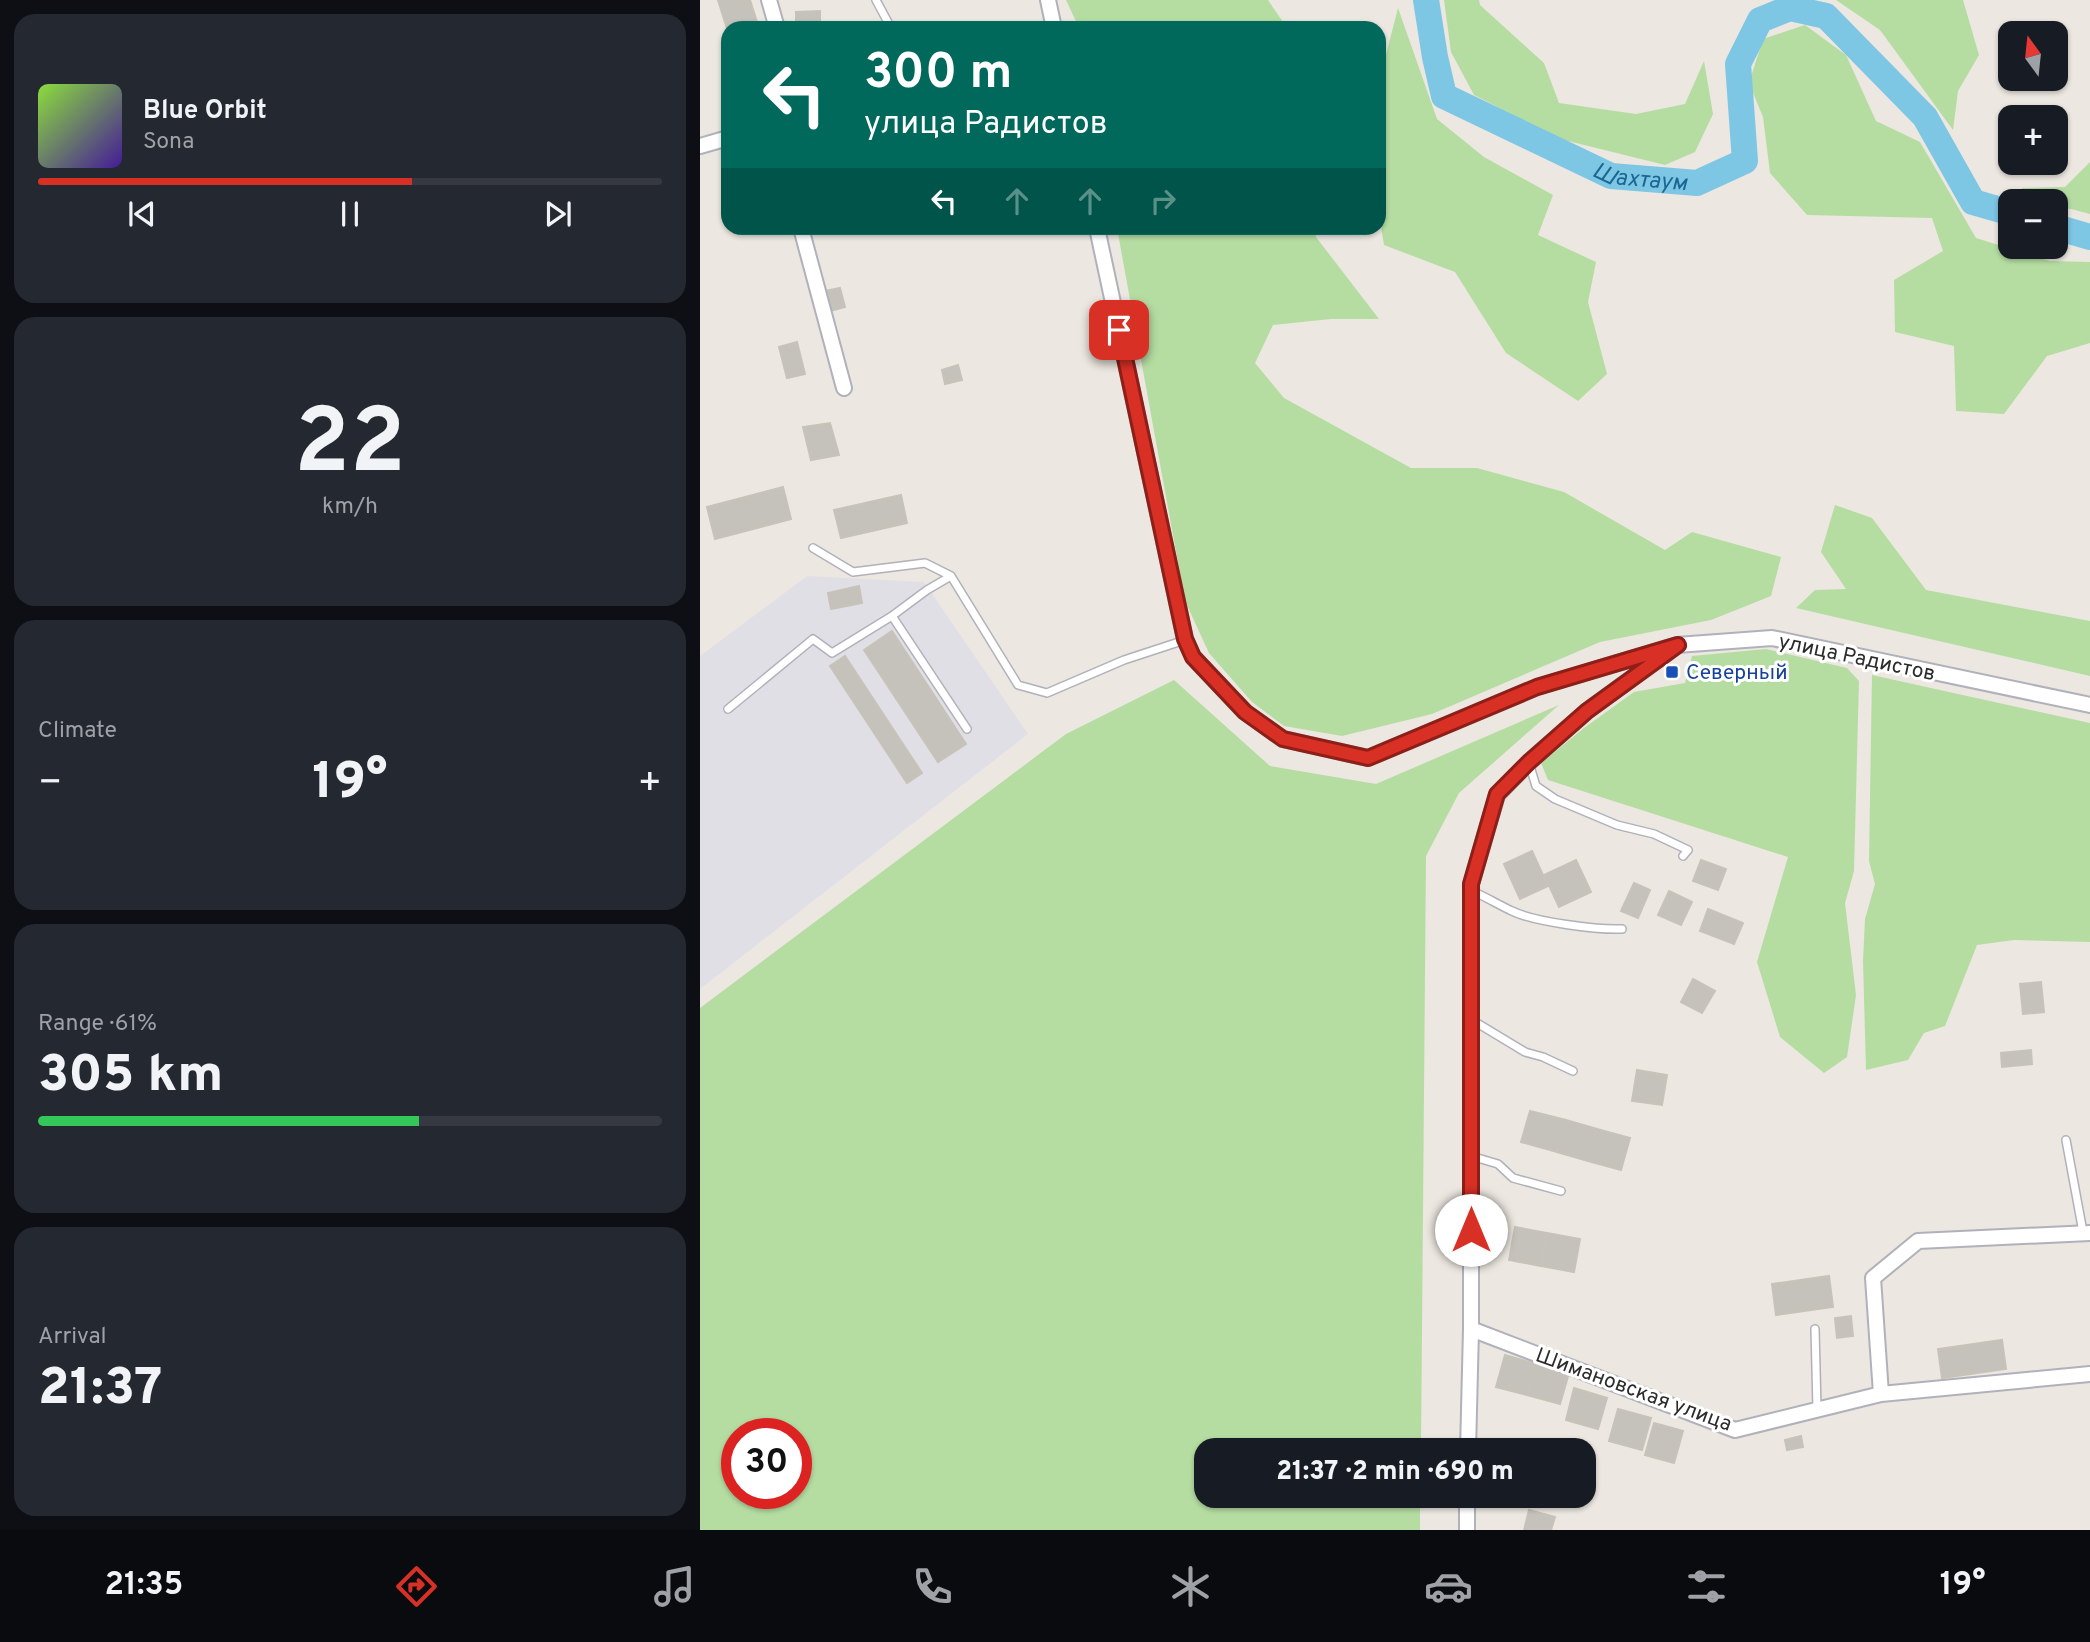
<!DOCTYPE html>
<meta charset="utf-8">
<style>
:root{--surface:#171b24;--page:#242831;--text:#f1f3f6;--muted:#9ea1a6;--line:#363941;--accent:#d93025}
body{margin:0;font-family:Overpass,sans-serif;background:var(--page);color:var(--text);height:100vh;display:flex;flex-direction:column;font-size:26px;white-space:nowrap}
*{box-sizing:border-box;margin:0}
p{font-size:23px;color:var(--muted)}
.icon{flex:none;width:38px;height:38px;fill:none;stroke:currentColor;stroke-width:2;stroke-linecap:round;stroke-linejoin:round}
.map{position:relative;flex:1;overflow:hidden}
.side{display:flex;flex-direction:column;gap:14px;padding:14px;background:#0d0f14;width:700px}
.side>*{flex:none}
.hud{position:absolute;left:21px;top:21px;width:665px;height:214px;border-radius:21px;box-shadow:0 2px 5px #0004;background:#00695c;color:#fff;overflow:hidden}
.needle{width:46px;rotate:345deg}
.controls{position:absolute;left:1298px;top:21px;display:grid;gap:14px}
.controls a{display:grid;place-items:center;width:70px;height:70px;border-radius:14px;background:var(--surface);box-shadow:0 2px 5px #0004;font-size:35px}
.speed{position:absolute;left:21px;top:1418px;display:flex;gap:14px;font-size:35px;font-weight:700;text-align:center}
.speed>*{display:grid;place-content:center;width:91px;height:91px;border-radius:50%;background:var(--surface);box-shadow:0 2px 5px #0004;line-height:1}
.speed .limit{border:10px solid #d22;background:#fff;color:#111}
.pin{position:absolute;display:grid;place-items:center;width:60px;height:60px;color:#fff;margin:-30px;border-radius:14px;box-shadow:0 4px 10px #0006}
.me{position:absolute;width:77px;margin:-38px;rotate:0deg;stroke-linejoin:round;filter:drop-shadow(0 0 5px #0008)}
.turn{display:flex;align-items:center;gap:24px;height:147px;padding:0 28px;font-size:32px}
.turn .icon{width:91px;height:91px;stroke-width:2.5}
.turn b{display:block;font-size:49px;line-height:60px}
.lanes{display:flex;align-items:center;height:66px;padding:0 28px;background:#0003;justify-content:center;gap:35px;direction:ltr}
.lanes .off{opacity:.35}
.big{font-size:52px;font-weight:800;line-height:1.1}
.side .card{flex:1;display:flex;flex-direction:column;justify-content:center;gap:10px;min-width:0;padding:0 24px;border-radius:21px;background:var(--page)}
.side .dial{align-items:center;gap:0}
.dial b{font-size:91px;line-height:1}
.song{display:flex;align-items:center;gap:21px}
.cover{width:84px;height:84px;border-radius:10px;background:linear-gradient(135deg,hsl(90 70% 55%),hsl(260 70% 35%))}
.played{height:7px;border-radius:4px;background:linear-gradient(90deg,var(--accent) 60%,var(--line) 60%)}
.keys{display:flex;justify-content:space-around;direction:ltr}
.heat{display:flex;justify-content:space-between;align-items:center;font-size:38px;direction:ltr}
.charge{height:10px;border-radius:5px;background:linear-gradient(90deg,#34c759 61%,var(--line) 0)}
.trip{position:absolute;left:494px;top:1438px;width:402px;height:70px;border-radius:21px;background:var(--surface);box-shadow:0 2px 5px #0004;font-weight:800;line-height:70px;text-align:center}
.tabs{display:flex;height:112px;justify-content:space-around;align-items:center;background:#090b0e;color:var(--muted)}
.tabs .icon{width:49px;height:49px}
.tabs .current{color:var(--accent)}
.tabs b{font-size:32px;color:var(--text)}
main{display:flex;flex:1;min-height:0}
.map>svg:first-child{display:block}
.industrial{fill:#e1dfe6}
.green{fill:#b5dda2;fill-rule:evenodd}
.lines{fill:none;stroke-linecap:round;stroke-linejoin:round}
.river{stroke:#7dc6e4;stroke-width:26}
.building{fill:#c5c1bb;stroke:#c8c3b9;stroke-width:2}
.lane-casing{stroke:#b0b1bb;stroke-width:10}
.street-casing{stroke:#b0b1bb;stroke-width:18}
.lane{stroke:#fff;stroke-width:7}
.street{stroke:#fff;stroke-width:14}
.route-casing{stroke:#8d1f18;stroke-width:18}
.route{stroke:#d93025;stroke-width:12}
.transit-dot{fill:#1a4fb4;stroke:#fff;stroke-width:2.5}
.labels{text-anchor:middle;stroke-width:6;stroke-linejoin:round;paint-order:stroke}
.street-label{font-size:21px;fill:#2c2c2c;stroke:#fff}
.transit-label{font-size:21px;fill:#164399;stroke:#fff;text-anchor:start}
.water-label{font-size:23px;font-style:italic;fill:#1a6692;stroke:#fff}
</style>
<main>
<section class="side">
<div class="card">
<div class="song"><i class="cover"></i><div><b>Blue Orbit</b><p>Sona</p></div></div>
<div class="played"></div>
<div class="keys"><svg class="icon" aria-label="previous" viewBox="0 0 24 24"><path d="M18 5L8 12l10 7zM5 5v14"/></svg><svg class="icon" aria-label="pause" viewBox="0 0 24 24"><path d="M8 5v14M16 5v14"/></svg><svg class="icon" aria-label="next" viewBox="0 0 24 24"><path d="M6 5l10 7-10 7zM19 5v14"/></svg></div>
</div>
<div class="card dial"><b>22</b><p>km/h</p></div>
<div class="card"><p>Climate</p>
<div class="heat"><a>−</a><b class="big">19°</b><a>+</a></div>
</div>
<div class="card"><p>Range · 61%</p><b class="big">305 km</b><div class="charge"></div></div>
<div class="card"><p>Arrival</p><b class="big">21:37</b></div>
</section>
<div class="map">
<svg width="1390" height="1530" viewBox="0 0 1390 1530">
<rect width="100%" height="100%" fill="#ece7e0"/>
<path class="industrial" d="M107,576L224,582L328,734L0,989V656Z"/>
<path class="green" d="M366,0H568L587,28H379Z
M744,0H779L780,5L844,63L859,103L936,114L985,104L1004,61L1013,114L995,152L965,165L860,139L774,95L751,52Z
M1136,0H1263L1279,55L1258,91L1253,130L1180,30Z
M698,8L737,119L784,157L853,195L838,235L896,262L888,302L907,374L878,401L806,353L755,272L684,245L679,214V82Z
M1105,25L1146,55L1176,121L1220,142L1276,238L1350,261L1390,262V343L1347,356L1304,414L1256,411L1254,346L1195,332L1194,280L1243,251L1232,218L1107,215L1070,173L1063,117L1049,83L1063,39Z
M1390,162V214L1371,209L1356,208V201H1327L1322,188L1365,187Z
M417,228H615L616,237L679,319H631L573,325L555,363L584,398L711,468H777L864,492L965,550L992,532L1081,557L1071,596L1011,620L900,642L732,714L642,736L584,726L552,702L509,653L485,601Z
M1135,505L1172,518L1226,590L1390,621V676L1096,608L1115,590L1146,589L1121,552Z
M1066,649L1147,668L1159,681L1154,871L1145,903L1156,995L1147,1057L1124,1073L1080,1037L1057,962L1088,857L848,780L841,763L884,728L934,692L985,683L992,656Z
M1172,675L1390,723V942L1314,940L1277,945L1245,1026L1224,1033L1208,1060L1166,1070L1163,961L1165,919L1175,884L1169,861Z
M474,680L570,766L676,784L859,705L759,793L726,856L721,1451H506V1496H720V1530H0V1008L366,734ZM96,1433V1493H37V1433Z"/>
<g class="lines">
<g class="river">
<path id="s1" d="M726,0L735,57L744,96L911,176L997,183L1045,161L1038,64L1060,20L1090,8L1126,16L1225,117L1273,202L1311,213"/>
<path d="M1356,227L1390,237"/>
</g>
</g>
<path class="building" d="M18,0H50L59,28H28V32Z
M120,11V28H96V12Z
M57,228H73V229L58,233Z
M140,288L145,307L130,311L125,291Z
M97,342L105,374L87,378L79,347Z
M258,365L262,380L245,384L242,370Z
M130,423L139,455L111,460L103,427Z
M83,487L91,519L15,539L7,507Z
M201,495L207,523L141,538L134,510Z
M159,586L162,603L131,609L128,593Z
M192,631L266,744L238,762L164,650Z
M145,656L222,773L207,783L130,666Z
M832,851L848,886L820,899L804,864Z
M876,860L891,892L859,907L844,875Z
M1001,860L1026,869L1018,890L993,881Z
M934,883L950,890L938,918L921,911Z
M969,891L992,902L981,925L958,915Z
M1008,909L1043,923L1034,944L1000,931Z
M993,979L1015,991L1002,1013L981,1002Z
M1341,982L1344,1012L1323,1014L1320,984Z
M1331,1050L1332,1064L1302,1067L1301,1053Z
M937,1070L967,1075L962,1105L932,1101Z
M830,1111L866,1120L857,1152L821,1142Z
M866,1120L897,1129L888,1161L857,1152Z
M897,1129L930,1138L921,1170L888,1161Z
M815,1227L847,1233L841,1266L809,1260Z
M847,1233L880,1239L874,1272L841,1266Z
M1129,1276L1133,1307L1076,1315L1072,1284Z
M1151,1316L1153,1336L1137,1338L1135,1318Z
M1302,1340L1306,1369L1242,1378L1238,1349Z
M805,1355L836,1364L827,1395L796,1387Z
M836,1364L869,1373L860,1404L827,1395Z
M874,1388L907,1398L898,1429L866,1420Z
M918,1409L951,1418L942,1450L909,1441Z
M954,1423L983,1431L974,1463L945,1455Z
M1101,1436L1103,1447L1087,1450L1085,1440Z
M829,1510L855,1517L851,1530H824Z"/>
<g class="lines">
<defs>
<path id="lane" d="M176,0L191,28
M113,548L153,572L225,563L251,576L318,685L347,693L424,660L485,640
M192,616L267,729
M28,709L113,639L132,653L192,616L227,590L251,576
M829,763L836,786L855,799L917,825L954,834L988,850L983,856
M772,891C786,897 799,905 812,911C834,922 898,930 922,929
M772,1020L825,1052L843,1057L873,1071
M1366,1140L1383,1232
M771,1156L798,1164L813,1178L861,1191
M1115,1329L1117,1409"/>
<path id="street" d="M69,0L77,28
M348,0L354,28
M0,146L28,138
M101,228L144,388
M397,228L485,639L493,657L545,712L583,739L668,758L837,687L977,645L1072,638L1390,705
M1390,1233L1218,1241L1173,1278L1181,1394L1390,1374
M771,1329L1035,1430L1181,1394
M768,1451L771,1329V884L797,795L829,762L887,711L968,652
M767,1530V1496"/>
</defs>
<use href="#lane" class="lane-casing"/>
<use href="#street" class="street-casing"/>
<use href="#lane" class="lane"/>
<use href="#street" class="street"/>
</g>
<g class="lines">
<defs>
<path id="route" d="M419,330L485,639L493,657L545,712L583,739L668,758L837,687L978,645L887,711L829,762L797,794L771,884V1230"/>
</defs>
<use href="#route" class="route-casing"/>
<use href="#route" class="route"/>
</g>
<rect class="transit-dot" x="965" y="665" width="14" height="14" rx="3.5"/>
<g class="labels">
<g class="street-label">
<text transform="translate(1157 657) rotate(12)" y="7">улица Радистов</text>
<text transform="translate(934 1389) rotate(20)" y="7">Шимановская улица</text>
</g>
<g class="transit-label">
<text x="986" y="679">Северный</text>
</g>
<g class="water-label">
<text dy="8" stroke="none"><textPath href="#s1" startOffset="312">Шахтаум</textPath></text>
</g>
</g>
</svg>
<div class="controls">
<a><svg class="needle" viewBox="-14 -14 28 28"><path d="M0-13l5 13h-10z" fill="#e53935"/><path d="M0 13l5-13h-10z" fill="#9ea1a6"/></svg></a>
<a>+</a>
<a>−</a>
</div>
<div class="speed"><div class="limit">30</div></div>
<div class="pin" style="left:419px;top:330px;background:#d93025"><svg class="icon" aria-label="arrive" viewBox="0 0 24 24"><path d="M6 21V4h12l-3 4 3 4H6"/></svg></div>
<svg class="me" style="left:771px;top:1230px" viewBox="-20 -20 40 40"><circle r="19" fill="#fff"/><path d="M0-13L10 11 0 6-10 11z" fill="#d93025"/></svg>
<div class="trip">21:37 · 2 min · 690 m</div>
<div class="hud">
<div class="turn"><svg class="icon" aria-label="left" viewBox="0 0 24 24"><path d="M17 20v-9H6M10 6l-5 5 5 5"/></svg><div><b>300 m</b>улица Радистов</div></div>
<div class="lanes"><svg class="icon" aria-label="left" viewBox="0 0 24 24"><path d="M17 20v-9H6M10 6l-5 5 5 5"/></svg><svg class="icon off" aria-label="ahead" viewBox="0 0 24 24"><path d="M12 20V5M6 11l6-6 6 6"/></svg><svg class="icon off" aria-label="ahead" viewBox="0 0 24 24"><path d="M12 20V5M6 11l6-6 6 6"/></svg><svg class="icon off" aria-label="right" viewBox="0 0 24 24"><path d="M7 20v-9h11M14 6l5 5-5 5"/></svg></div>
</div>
</div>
</main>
<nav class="tabs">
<b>21:35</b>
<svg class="icon current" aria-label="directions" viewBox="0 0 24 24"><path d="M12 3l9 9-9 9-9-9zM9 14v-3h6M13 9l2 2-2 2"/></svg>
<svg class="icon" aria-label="music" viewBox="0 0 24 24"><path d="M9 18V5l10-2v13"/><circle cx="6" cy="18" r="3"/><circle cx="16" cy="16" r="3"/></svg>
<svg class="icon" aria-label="phone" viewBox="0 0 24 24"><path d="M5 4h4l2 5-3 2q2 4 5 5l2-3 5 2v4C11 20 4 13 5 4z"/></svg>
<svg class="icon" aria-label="climate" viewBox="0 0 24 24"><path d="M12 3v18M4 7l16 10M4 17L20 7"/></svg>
<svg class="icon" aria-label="car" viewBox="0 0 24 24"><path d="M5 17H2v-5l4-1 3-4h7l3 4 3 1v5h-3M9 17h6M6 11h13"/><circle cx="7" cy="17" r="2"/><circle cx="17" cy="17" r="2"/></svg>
<svg class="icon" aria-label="filters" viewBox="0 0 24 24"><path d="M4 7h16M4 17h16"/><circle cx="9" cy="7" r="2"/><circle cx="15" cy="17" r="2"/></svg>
<b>19°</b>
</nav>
